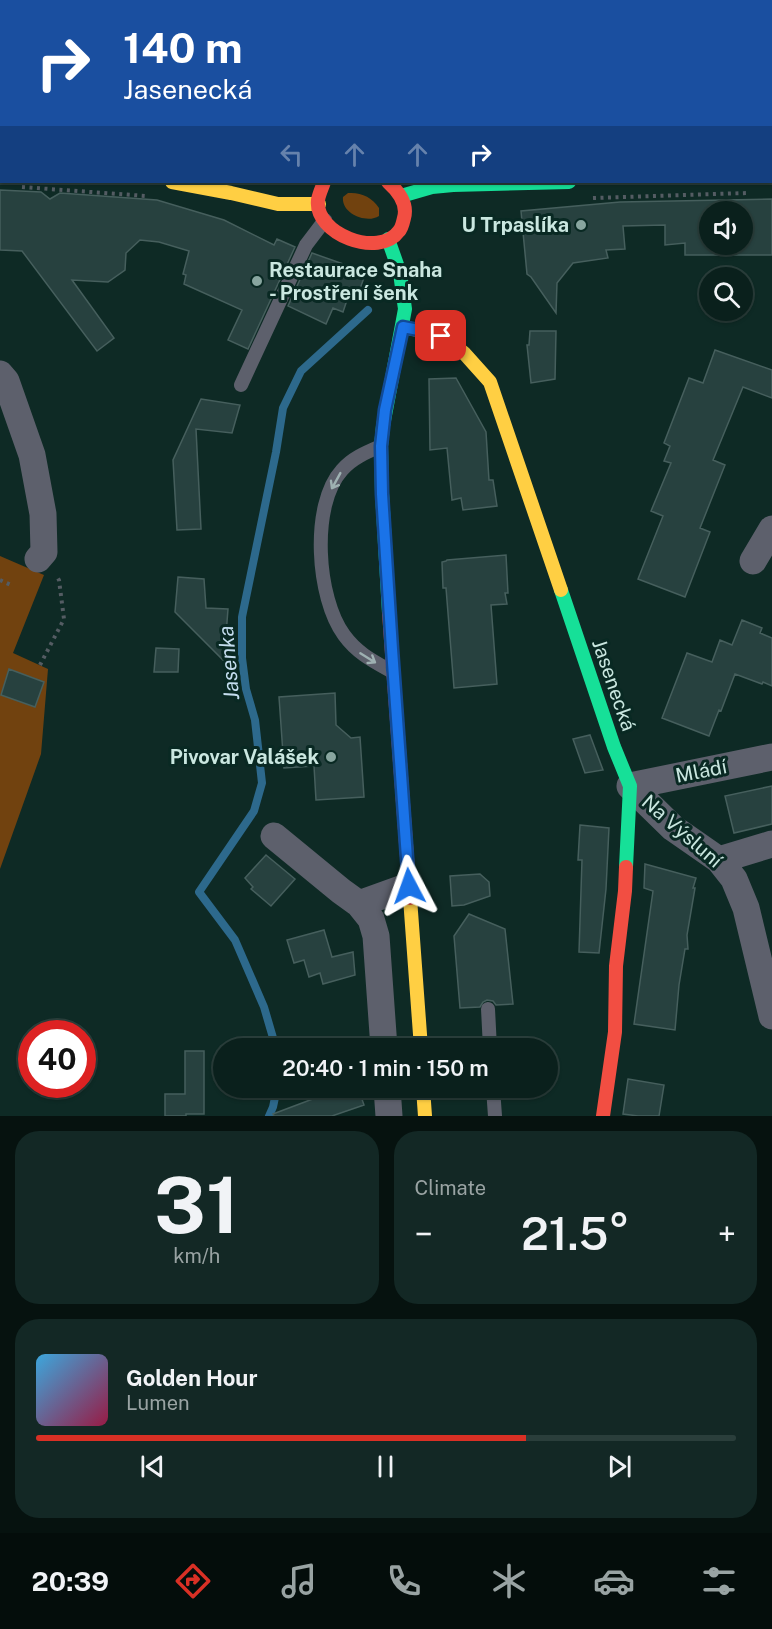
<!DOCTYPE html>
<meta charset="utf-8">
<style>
:root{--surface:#0a201c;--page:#132825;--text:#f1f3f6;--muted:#99a3a3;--line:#2a3e3b;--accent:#d93025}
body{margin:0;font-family:"Public Sans",sans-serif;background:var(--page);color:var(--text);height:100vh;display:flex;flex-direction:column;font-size:22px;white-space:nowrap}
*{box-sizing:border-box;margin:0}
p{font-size:20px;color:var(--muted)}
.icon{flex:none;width:33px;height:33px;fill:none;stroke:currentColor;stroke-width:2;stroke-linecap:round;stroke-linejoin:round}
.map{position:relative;height:1116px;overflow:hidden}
.panel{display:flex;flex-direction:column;gap:15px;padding:15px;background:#06120f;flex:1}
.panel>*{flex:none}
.top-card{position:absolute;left:0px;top:0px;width:772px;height:183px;box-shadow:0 2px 4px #0004,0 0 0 2px var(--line);background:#1a4fa0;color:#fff;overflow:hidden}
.tools{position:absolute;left:699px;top:201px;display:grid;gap:12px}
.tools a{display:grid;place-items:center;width:54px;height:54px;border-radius:50%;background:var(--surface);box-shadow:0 2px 4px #0004,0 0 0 2px var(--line);font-size:30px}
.speed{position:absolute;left:18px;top:1020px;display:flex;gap:12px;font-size:30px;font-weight:700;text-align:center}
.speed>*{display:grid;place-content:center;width:78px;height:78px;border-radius:50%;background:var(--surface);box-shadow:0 2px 4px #0004,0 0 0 2px var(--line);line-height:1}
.speed .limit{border:9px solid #d22;background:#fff;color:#111}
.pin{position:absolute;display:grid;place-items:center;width:51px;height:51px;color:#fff;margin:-26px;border-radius:12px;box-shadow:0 3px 9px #0006}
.me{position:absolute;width:66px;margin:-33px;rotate:356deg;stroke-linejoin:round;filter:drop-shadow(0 0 4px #0008)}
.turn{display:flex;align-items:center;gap:21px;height:126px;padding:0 24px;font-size:27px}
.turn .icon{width:78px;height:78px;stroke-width:2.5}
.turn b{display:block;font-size:42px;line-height:51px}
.lanes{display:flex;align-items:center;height:57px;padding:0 24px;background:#0003;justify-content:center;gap:30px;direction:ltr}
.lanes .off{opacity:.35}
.big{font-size:45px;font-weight:600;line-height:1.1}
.panel .tile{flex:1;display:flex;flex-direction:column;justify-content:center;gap:9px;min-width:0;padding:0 21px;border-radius:24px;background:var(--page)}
.panel .dial{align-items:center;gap:0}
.dial b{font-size:78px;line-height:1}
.song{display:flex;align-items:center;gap:18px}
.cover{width:72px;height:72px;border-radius:9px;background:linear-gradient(135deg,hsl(200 70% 55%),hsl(340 70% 35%))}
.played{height:6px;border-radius:3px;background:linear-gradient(90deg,var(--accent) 70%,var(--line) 70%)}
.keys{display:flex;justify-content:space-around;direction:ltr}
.heat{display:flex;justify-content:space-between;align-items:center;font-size:33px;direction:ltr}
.panel .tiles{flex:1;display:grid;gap:15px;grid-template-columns:1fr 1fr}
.tile:last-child{grid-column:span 2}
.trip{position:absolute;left:213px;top:1038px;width:345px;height:60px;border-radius:30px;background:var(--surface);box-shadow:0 2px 4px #0004,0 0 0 2px var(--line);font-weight:600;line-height:60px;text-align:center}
.dock{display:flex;height:96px;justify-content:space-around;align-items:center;background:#040d0b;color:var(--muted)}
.dock .icon{width:42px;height:42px}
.dock .current{color:var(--accent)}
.dock b{font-size:27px;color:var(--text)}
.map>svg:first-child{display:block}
.green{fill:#71420f}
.water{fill:#2d698c}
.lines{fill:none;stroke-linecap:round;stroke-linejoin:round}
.stream{stroke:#2d698c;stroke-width:8}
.building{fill:#27413f;stroke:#465f5d;stroke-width:1.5;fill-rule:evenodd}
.path{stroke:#545c63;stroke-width:4;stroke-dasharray:3 4.5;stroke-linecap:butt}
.lane{stroke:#5d606c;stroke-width:14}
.street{stroke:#5d606c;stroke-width:27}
.fast{stroke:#16e098;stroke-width:14}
.slow{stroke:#ffcf43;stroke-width:14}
.jam{stroke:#f24e42;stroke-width:14}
.oneway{stroke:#9eb1b2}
.route-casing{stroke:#114b97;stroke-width:15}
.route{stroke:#1a73e8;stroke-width:10}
.poi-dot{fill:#88a59f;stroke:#092923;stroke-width:2}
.labels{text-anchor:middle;stroke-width:6;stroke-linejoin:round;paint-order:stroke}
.poi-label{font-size:20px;font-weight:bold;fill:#cae7e0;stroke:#092923;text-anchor:end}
.street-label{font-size:20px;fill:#cae7e0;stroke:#092923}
.water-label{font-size:21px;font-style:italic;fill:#c4ddee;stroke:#092923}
</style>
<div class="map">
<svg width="772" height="1116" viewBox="0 0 772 1116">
<rect width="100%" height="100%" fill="#0e2a25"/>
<path class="green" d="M348,193C361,192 372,197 379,208V216C367,224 341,214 343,197Z
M0,556L44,575L13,653L48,669L41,754L0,869Z"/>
<path class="water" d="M0,0L401,1L772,0V127L771,2H2L1,85L0,84Z"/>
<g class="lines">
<path class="stream" d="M276,1048L264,1007L235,940L199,892L254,811L262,783L255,720L246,689L242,658V617L276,452L283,408L301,371L368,310
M269,1116L273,1107L277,1088"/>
</g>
<path class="building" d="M0,190L41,192L50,199L60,193L157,200L224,220L274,245L277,239L295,247L248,349L228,340L242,310L184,284L186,275L183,274L189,251L159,242L140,240L126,253L125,270L108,282L72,280L114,338L97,351L22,251L0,250Z
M772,199V255H685V243L665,245V225L623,226L625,249L606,250L608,258L573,263L557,283L556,313L531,277L527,274L521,211L620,202ZM710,212H742V244H710Z
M312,253L366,272L356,300L348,297L343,312L333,308L326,324L288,306Z
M530,331H556L555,379L531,383L527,345H529Z
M715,350L772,370V398L743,387L713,460L725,465L700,528L710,532L685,597L638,579L663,516L651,511L671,463L664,461L670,446L664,443L689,378L703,383Z
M456,378L486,432L489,480H493L497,506L463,510L461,498L452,500L447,448L430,450L429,379Z
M201,399L240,405L232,433L196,429L201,529L177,530L173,460Z
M506,555L508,593H505L507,604L491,605L497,684L454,688L446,588H443L442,562L446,561L447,560Z
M178,577L204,579L206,608L228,609L224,661L175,612Z
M742,620L762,628L760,633L772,638V686L763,682L762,684L735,674L721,711L719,710L709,736L662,718L687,653L712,662L720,640L732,645Z
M156,648L179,649L178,672H154Z
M9,669L44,682L35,707L1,695Z
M335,693L336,725L351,738L360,737L364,797L316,800L314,766L284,768L279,697Z
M590,735L603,770L585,773L573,739Z
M772,786V824L734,833L725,796Z
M580,825L609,828L606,889L599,953L579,952L582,860H578Z
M266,855L295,879L271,906L251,889L253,887L245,878Z
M645,864L696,878L693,888H695L687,935L688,949H685L679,985L675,1030L634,1024L653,891L644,888Z
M480,874L489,882L490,896L464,905L452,906L450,876Z
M469,914L505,929L513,1004L496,1005L493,1001L487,1000L483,1002L480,1007L460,1008L454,936Z
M324,930L332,957L353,952L355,975L323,984L320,973L309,977L304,960L294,963L287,940Z
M185,1051H204V1114H186V1116H165V1094H185Z
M628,1079L664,1085L659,1116H638L623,1114Z
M315,1088H358L364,1105L332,1116H274L273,1114L318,1097Z"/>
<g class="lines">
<path class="path" d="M22,187L146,196
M593,198L747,193
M0,580L13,586
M40,665L64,619L59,580L57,577"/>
<path class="lane" d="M241,385L306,245L325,220
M381,446C367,452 352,458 342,470C310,505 317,599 344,635C357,653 373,661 391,671
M488,1009L490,1048
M493,1088L495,1116"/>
<path class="street" d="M0,374L6,381L32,455L43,514L44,552L38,559
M753,561L772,529
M630,786L673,828L719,860L734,879L746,908L772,1016
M630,786L772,757
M274,836L341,891L359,904
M719,860L772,844
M384,1048L376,936L371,919L359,904L409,886
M387,1088L389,1116"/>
<path class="fast" d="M356,0V2
M0,165H2
M771,176H772
M401,196L432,187L453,185L569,182
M388,239L400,273L405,309L383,426L381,446L382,493L389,613
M561,590L614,747L630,786L626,867"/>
<path class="slow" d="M172,182L231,193L278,204H319
M403,327L431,333L449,341L464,353L490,382L561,590
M410,898L421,1048
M423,1088L425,1116"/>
<path class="jam" d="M324,182C322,188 319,194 318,200C314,234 379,259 399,231C402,228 403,222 404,218C408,204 398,191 388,182
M389,613L410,898
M603,1116L615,1032L616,966L625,891L626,867"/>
</g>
<defs><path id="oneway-shaft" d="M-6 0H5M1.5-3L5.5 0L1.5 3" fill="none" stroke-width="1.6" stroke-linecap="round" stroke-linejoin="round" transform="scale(1.5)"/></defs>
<g class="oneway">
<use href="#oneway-shaft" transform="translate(336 481) rotate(119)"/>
<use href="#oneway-shaft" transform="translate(368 658) rotate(32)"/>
</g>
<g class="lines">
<defs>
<path id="route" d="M409,886L392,649L382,494L381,446L385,410L403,327L429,332L441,336"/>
</defs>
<use href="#route" class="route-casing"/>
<use href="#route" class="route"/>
</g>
<g class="poi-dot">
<circle cx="581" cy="225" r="6"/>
<circle cx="257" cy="281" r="6"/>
<circle cx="331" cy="757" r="6"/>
</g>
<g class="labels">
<g class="poi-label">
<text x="569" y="232">U Trpaslíka</text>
<text x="269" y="277" text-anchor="start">Restaurace Snaha<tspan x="269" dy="23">- Prostření šenk</tspan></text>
<text x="319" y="764">Pivovar Valášek</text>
</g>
<g class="street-label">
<text transform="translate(614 685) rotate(71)" y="7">Jasenecká</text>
<text transform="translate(701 771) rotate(-11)" y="7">Mládí</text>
<text transform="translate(682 831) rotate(41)" y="7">Na Výsluní</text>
</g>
<g class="water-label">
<text transform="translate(229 663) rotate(-95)" y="7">Jasenka</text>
</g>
</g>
</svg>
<div class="tools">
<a><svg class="icon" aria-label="sound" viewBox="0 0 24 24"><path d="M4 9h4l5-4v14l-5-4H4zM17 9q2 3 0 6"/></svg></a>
<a><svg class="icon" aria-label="search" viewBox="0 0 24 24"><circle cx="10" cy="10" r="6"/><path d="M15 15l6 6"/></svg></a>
</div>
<div class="speed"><div class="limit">40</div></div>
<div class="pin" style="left:441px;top:336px;background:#d93025"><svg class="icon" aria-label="arrive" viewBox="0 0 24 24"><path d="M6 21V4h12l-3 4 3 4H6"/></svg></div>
<svg class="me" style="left:409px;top:886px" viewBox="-20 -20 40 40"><path d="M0-17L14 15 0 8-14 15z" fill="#1a73e8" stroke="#fff" stroke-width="4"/></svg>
<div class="trip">20:40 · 1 min · 150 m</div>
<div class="top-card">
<div class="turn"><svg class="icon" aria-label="right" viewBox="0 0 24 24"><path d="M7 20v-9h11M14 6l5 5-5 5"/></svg><div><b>140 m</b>Jasenecká</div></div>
<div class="lanes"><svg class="icon off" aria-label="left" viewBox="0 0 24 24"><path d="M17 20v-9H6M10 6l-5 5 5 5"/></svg><svg class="icon off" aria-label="ahead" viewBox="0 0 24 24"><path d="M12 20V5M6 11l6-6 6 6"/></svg><svg class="icon off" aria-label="ahead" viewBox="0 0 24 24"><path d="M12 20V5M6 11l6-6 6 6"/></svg><svg class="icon" aria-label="right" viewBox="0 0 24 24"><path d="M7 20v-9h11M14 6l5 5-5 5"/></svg></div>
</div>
</div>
<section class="panel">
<div class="tiles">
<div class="tile dial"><b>31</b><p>km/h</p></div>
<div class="tile"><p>Climate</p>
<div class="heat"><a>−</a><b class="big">21.5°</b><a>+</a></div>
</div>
<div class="tile">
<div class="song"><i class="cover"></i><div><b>Golden Hour</b><p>Lumen</p></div></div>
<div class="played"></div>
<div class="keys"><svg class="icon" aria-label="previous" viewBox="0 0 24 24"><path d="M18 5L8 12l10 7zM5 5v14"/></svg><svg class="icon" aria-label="pause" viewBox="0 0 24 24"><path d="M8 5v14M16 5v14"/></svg><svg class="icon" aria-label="next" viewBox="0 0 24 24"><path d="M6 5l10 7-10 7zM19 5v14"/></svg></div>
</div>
</div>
</section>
<nav class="dock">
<b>20:39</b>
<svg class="icon current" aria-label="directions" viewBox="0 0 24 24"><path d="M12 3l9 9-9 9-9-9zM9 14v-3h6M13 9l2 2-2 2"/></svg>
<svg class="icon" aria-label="music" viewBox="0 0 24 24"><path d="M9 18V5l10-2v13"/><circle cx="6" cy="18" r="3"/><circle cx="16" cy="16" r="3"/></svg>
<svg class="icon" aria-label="phone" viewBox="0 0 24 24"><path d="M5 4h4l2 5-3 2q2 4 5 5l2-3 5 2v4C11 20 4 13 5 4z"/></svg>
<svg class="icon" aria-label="climate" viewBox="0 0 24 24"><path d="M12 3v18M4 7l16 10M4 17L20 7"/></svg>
<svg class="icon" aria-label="car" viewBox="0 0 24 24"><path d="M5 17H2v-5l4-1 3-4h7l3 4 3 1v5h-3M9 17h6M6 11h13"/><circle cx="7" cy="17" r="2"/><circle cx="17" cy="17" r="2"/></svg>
<svg class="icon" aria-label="filters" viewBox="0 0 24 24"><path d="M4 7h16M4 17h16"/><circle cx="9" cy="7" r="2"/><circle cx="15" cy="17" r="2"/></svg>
</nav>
